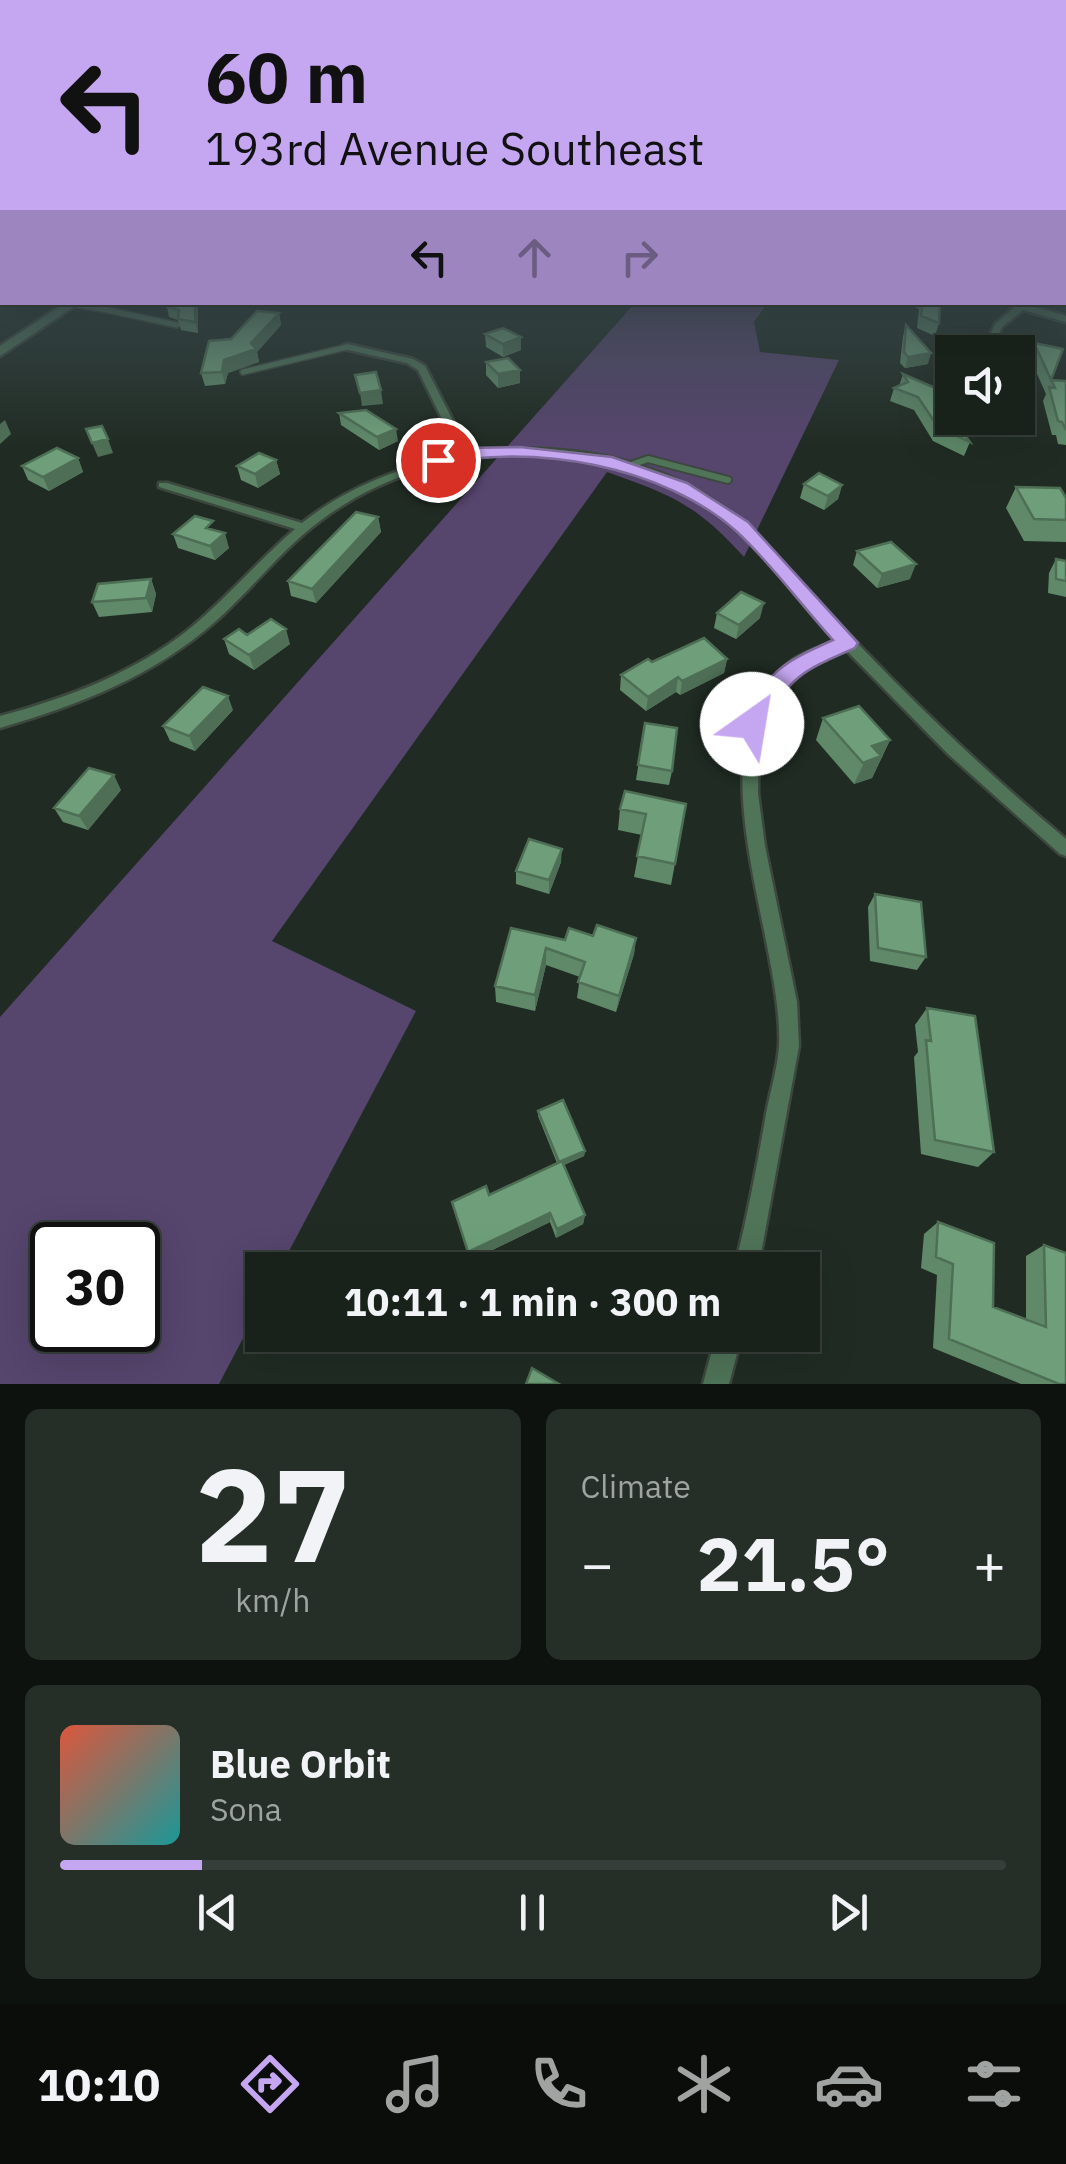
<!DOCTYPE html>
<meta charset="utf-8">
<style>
:root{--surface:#18211a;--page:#252e27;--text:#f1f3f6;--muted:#9fa3a2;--line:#363e39;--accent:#c5a7f1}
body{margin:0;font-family:"IBM Plex Sans",sans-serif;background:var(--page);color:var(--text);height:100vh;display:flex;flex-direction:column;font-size:38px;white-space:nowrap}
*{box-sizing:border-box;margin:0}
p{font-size:32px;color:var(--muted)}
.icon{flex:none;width:55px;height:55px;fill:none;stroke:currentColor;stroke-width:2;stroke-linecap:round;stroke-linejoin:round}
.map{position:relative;height:1384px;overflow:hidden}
.sheet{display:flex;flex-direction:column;gap:25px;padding:25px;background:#0d120e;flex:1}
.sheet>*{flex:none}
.guide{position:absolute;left:0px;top:0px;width:1068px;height:305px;box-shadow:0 10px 40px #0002,0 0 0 2px var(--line);background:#c5a7f1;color:#111;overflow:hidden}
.controls{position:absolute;left:935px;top:335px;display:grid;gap:20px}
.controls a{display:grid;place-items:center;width:100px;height:100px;border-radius:0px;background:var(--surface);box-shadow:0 10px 40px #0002,0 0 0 2px var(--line);font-size:50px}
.speed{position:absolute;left:30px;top:1222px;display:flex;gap:20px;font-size:50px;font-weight:700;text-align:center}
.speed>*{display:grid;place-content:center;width:130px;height:130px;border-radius:50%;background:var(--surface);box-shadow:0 10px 40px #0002,0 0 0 2px var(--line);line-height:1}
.speed .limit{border:5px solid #111;border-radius:15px;background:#fff;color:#111}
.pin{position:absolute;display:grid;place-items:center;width:85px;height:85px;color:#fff;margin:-42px;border:5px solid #fff;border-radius:50%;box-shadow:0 2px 10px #0007}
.me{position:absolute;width:110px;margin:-55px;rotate:32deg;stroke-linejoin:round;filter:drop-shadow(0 0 8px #0008)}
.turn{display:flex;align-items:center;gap:35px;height:210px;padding:0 40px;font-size:45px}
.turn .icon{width:130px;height:130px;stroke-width:2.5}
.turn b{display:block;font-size:70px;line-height:85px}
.lanes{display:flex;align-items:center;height:95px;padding:0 40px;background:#0003;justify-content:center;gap:50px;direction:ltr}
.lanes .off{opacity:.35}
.big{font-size:75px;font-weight:700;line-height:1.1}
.sheet .tile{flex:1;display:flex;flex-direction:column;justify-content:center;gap:15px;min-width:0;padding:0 35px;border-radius:15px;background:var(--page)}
.sheet .dial{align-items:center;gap:0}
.dial b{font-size:130px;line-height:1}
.song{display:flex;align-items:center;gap:30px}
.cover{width:120px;height:120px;border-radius:15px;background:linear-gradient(135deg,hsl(10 70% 55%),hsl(180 70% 35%))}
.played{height:10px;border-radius:5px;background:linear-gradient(90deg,var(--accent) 15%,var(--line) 15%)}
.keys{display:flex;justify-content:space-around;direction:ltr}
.heat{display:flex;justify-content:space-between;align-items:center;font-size:55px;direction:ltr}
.sheet .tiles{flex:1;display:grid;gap:25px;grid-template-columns:1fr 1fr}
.tile:last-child{grid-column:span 2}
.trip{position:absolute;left:245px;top:1252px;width:575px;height:100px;border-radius:0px;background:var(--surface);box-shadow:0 10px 40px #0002,0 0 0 2px var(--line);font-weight:700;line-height:100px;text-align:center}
.tabs{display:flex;height:160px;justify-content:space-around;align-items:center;background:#0a0d0a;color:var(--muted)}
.tabs .icon{width:70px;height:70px}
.tabs .on{color:var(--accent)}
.tabs b{font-size:45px;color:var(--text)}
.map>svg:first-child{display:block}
.green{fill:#56456d;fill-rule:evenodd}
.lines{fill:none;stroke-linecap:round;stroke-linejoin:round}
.service-far1-casing{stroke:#3c473e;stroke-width:8}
.service-casing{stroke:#3c473e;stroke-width:10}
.minor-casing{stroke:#3c473e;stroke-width:5}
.tertiary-casing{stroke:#3c473e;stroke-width:5}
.service-far1{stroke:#4f7458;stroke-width:5}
.service{stroke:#4f7458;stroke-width:6}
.minor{fill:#4f7458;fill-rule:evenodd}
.tertiary{fill:#4f7458;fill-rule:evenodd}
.wall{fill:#5f8969}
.shaded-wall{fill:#4e6f55}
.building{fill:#6f9f7a;stroke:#4e6f55;stroke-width:2.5}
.route{fill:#c5a7f1;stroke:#806d9d;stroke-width:2.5}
</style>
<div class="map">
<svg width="1066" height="1384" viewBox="0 0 1066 1384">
<rect width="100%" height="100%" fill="#202c23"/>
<path class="green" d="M635,303H767L754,322L760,352L839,360L744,557C696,504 672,495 607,472L272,941L416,1011L279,1270H262V1302L219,1384H0V1017ZM52,1245H138V1330H52Z"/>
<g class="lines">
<defs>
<path id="service-far1" d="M72,304L107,310L100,302
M107,310L177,325
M243,372L347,347"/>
<path id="service" d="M628,466L648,459L728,480"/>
<path id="minor" d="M1003,302H1018L1066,316V322L1023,310L1002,327L991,352H983L995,324L1015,307Z
M347,344L413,359L425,366L469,452C569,441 669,457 746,526C787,563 822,607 861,647C926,715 994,779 1066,839V856L1060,854L948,754L845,649L817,660L797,672L771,704L759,744L758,793L765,846L797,1002L799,1046L758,1270H734C747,1218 757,1166 766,1114C770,1092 777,1070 779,1047C784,938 687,742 790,662C803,652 822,647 838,641C797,597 761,546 712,510C598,429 429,438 320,521C281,550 252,589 216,621C154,676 79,705 0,728V716C67,698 134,673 188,630C226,599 258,561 295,529L159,487V483H167L302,523C348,486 402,467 459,454L418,370L407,363L344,349V345Z
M979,418H989L992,425L983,427Z
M716,1335H742L729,1384H703Z"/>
<path id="tertiary" d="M66,302H81L0,356V346Z"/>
</defs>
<use href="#service-far1" class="service-far1-casing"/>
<use href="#service" class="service-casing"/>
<use href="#minor" class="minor-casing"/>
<use href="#tertiary" class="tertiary-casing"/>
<use href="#service-far1" class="service-far1"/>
<use href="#service" class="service"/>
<use href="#minor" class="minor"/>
<use href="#tertiary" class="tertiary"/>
</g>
<path class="wall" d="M166,302H197L198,333L181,330L178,320L169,317Z
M906,302H940L939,323L935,336L917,328L919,309Z
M279,313L281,325L257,352L259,362L228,373L225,384L205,386L201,373L231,339Z
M906,325L928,364L905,368L900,363L903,336Z
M485,334L521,350L503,357L486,347Z
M1034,343L1051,380L1066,381V445L1058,444L1056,435H1052L1043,401L1046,394L1029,356Z
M486,362L520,370V383L498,388L486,375Z
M903,374L945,406L970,442L964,456L933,441L914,410L890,401L894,388L899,386Z
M339,413L398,441L379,450L341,425Z
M78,458L83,472L49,491L28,480L22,466Z
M276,460L280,474L258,488L241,480L237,466Z
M804,484L842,485L838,499L824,510L800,498Z
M1016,487L1066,498V542L1024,541L1006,508Z
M378,517L381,532L316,603L291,596L288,581Z
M216,531L229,548L215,560L178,548L173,534Z
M857,551L910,579L877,588L853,565Z
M1056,559L1066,561V597L1048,593L1049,573Z
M151,579L156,594L152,612L99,617L92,602Z
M717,613L760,618L736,639L714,628Z
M247,635L290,644L254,670L229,654L224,639Z
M727,659L724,673L680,695L676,692L646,711L620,690L621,675L652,662Z
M233,710L195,751L170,741L163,726Z
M823,718L890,740L872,778L854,784L816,740Z
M645,723L672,771L669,785L636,780Z
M121,790L88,830L63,822L54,808Z
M686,804L671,885L634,877L642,835L618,830L620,809Z
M561,862L549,894L516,884V871Z
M875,894L926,957L917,970L870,961L868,907Z
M511,928L565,940L593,936L636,938L634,954L616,1012L577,998L580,977L546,965L535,1011L496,1002L495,986Z
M927,1008L994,1152L978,1167L921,1154L914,1057L918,1052L915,1025Z
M538,1111L585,1151L584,1156L564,1165L585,1215L583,1224L556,1238L550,1222L470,1261L452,1202L489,1195L557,1163L538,1116Z
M938,1222L993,1307L1026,1320V1256L1044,1245L1066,1253V1384H1021L933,1348L937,1275L921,1268L924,1234Z"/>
<path class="shaded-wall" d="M195,302H197L198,305V333L195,322Z
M279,313L281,325L257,352L259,362L228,373L225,384L222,372L224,360L251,343Z
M521,337V350L503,357V344Z
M931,353L928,364L905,368L908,357Z
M520,370V383L498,388V374Z
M381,390L383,404L362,406L360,393Z
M949,394L945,407L939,398Z
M5,420L11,434L0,444V424Z
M396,429L398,441L379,450L377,437Z
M108,439L113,453L98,457L92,443Z
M78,458L83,472L49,491L43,477Z
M276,460L280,474L258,488L255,474Z
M842,485L838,499L824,510L828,496Z
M378,517L381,532L316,603L312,589Z
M225,533L229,548L215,560L210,546Z
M916,564L910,579L877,588L882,574Z
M151,579L156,594L152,612L146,598Z
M764,603L760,618L736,639L739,625Z
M286,629L290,644L254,670L249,655Z
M727,659L724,673L680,695L682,681Z
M678,677L676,692L646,711L648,697Z
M228,696L233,710L195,751L189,736Z
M890,740L872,778L854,784L872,746Z
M114,775L121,790L88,830L79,816Z
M562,849L561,862L549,894V880Z
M636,938L634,954L616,1012L619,996Z
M546,948V965L535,1011V995Z
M585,1151L584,1156L559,1167V1162Z
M550,1213V1222L470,1261L468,1252Z
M585,1215L583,1224L556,1238L557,1229Z"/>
<path class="building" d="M166,302H195V322L178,319L179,310L166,306Z
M923,302H940L939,323L921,316Z
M257,311L279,313L251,343L256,349L224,360L222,372L201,373L209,341L231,339Z
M906,325L931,353L908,357L904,352Z
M503,328L521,337L503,344L485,334Z
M1034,343L1063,349L1051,380L1066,381V430L1062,422L1058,421L1049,387L1055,388Z
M508,358L520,370L498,374L486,362Z
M376,372L381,390L360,393L355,375Z
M903,374L949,394L939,398L970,442L938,427L918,397L894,388L908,382Z
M366,410L396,429L377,437L339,413Z
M102,426L108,439L92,443L86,429Z
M57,448L78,458L43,477L22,466Z
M259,453L276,460L255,474L237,466Z
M819,473L842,485L828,496L804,484Z
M1016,487L1060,488L1066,498V520L1034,519Z
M356,512L378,517L312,589L288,581Z
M195,516L213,521L206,528L225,533L210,546L173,534Z
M891,542L916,564L882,574L857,551Z
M1056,559L1066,561V581L1056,579Z
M151,579L146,598L92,602L98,584Z
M741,592L764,603L739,625L717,613Z
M271,619L286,629L249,655L224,639L239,629L247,635Z
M704,638L727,659L682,681L678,677L648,697L621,675L648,659L652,662Z
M203,687L228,696L189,736L163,726Z
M859,706L890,740L872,746L881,756L863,763L823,718Z
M645,723L677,728L672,771L638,765Z
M89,768L114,775L79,816L54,808Z
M625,791L686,804L675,864L637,856L646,814L620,809Z
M529,839L562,849L549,880L516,871Z
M875,894L921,902L926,957L878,948Z
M597,925L636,938L619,996L578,982L585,962L546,948L535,995L495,986L511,928L565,940L569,928L593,936Z
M927,1008L975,1016L994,1152L935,1140L926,1040L931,1041Z
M563,1100L585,1151L559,1162L538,1111Z
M562,1161L585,1215L557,1229L550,1213L468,1252L452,1202L486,1186L489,1195Z
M938,1222L994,1243L993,1307L1046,1327L1044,1245L1066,1253V1384H1059L949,1339L953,1264L936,1257Z
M532,1368L559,1384H526Z"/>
<linearGradient id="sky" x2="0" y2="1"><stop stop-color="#121813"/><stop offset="0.57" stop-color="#3c4b50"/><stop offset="1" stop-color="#3c4b50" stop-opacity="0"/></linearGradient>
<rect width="1066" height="446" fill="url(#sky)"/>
<path class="route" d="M520,447L612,457L687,483L748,522L858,643L855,648C800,672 790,676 761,730H744L741,724C769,671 779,664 833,640C801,605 771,563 736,531C664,466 530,442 438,465L429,460L464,448Z"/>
</svg>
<div class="controls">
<a><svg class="icon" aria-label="sound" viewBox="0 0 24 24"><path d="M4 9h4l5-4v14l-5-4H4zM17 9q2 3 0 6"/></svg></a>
</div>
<div class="speed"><div class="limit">30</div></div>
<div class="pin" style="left:438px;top:460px;background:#d93025"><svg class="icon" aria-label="arrive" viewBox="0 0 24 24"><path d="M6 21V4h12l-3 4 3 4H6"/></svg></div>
<svg class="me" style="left:752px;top:724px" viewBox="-20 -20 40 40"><circle r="19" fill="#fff"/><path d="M0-13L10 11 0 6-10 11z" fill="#c5a7f1"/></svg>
<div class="trip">10:11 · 1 min · 300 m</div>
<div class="guide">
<div class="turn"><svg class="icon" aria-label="left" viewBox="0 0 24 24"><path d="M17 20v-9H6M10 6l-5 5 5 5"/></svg><div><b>60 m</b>193rd Avenue Southeast</div></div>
<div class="lanes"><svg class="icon" aria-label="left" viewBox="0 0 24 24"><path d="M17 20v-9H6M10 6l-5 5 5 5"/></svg><svg class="icon off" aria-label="ahead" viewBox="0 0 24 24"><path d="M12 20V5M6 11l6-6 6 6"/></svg><svg class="icon off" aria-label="right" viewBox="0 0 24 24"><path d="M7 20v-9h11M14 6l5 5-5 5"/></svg></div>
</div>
</div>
<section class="sheet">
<div class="tiles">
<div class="tile dial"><b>27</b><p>km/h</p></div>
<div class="tile"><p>Climate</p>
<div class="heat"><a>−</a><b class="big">21.5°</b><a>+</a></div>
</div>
<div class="tile">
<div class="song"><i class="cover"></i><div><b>Blue Orbit</b><p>Sona</p></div></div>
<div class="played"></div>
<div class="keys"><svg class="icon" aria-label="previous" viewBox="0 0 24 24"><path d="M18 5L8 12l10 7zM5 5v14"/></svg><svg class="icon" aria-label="pause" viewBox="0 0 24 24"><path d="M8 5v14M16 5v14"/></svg><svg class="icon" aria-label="next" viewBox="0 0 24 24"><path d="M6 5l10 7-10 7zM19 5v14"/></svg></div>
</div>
</div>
</section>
<nav class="tabs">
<b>10:10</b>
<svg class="icon on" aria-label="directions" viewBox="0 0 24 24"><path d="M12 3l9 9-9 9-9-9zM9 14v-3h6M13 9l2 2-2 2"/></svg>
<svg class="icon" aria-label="music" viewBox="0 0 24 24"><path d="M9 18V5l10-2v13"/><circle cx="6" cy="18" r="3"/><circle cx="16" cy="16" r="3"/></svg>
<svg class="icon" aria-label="phone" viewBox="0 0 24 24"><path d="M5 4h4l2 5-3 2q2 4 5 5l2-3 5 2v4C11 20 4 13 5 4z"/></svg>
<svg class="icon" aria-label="climate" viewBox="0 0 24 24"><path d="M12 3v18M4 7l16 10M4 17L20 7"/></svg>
<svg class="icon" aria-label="car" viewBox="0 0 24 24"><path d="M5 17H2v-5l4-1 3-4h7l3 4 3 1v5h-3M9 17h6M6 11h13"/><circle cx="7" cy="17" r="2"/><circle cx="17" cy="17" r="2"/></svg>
<svg class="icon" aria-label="filters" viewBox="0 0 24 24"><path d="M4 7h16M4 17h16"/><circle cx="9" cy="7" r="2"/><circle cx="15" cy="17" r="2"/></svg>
</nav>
